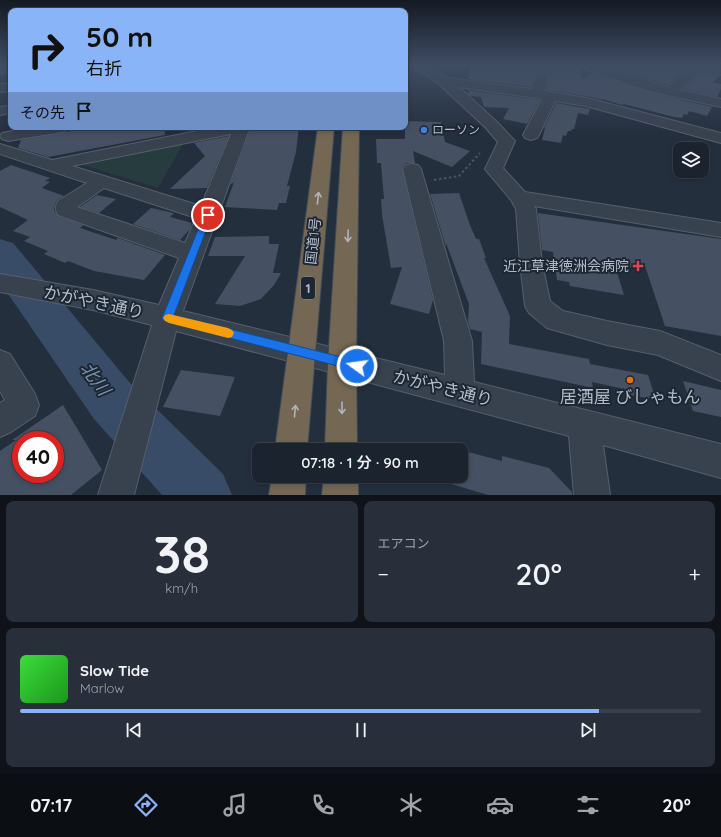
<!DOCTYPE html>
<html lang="ja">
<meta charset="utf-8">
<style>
:root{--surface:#1b232e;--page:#282f3a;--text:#f1f3f6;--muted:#a0a4aa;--line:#39404a;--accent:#8ab4f8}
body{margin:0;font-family:Quicksand,"Noto Sans JP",sans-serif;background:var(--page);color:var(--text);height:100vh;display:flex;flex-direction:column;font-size:15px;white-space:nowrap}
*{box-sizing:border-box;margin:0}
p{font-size:13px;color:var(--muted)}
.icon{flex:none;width:22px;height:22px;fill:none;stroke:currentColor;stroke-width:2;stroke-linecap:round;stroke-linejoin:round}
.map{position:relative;height:495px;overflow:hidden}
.sheet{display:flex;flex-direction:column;gap:6px;padding:6px;background:#0f1319;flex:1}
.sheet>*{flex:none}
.banner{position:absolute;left:8px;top:8px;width:400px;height:122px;border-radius:8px;box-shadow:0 2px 6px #0003,0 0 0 1px var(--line);background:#8ab4f8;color:#111;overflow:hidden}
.fabs{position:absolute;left:673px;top:142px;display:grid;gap:8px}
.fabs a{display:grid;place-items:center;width:36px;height:36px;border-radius:8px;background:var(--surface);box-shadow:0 2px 6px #0003,0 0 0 1px var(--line);font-size:20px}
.speed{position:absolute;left:12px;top:431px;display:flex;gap:8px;font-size:20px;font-weight:700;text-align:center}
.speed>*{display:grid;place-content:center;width:52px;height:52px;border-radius:50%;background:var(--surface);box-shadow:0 2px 6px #0003,0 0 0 1px var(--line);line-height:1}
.speed .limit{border:6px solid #d22;background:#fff;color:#111}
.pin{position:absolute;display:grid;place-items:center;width:34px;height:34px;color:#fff;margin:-17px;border:2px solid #fff;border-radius:50%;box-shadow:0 1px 4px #0007}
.me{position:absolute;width:44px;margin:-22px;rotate:284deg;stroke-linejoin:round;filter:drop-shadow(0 0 3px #0008)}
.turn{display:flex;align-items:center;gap:14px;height:84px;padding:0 12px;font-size:18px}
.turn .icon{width:52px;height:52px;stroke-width:2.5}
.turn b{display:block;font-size:28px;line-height:34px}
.then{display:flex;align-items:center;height:38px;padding:0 12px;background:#0003;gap:8px;font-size:15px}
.big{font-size:30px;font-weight:600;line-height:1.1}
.sheet .tile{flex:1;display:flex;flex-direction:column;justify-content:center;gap:6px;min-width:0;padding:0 14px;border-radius:8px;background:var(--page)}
.sheet .dial{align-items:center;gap:0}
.dial b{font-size:52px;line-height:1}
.song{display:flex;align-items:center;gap:12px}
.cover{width:48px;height:48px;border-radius:6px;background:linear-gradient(135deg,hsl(120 70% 55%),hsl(120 70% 35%))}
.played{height:4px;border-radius:2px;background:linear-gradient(90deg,var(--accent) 85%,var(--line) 85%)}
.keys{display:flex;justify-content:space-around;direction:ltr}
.heat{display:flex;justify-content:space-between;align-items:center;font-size:22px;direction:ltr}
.sheet .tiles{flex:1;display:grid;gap:6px;grid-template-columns:1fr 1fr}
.tile:last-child{grid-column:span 2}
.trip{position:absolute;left:252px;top:443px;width:216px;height:40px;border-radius:8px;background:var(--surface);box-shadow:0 2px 6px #0003,0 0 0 1px var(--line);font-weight:600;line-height:40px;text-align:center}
.menu{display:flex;height:64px;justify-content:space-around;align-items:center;background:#0b0e12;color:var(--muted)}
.menu .icon{width:28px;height:28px}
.menu .on{color:var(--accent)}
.menu b{font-size:18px;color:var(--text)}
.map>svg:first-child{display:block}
.green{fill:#263c3f}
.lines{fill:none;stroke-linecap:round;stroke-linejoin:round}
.river{fill:#394c67;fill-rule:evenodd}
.building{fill:#455162;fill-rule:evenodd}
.minor-casing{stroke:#565f6c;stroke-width:2}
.highway-casing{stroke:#434c59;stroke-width:2}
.path{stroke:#44595c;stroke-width:2;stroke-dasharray:2.5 2.5;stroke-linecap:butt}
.minor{fill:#38414e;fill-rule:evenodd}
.highway{fill:#746855;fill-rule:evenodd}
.oneway{stroke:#aeb4bd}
.route{fill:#1a73e8;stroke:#114b97}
.slow{fill:#f59e0b}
.shop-dot{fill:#3f7fe0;stroke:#1d2633;stroke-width:1.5}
.health-dot{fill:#e0444e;stroke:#1d2633;stroke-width:1.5}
.food-dot{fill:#e8710a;stroke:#1d2633;stroke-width:1.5}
.labels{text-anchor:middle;stroke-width:4;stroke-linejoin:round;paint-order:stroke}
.far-poi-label{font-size:12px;fill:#b4bcc9;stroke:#1d2633;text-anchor:start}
.shield{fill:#1d2633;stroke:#878f9c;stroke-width:1}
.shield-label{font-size:13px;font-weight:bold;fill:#b4bcc9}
.street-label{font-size:14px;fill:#b4bcc9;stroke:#1d2633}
.poi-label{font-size:14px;fill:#b4bcc9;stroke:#1d2633;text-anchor:end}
.near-street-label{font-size:17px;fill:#b4bcc9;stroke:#1d2633}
.near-poi-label{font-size:17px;fill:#b4bcc9;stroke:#1d2633}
.near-water-label{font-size:18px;font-style:italic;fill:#7c92b1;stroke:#1d2633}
</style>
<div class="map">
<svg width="721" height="495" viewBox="0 0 721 495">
<rect width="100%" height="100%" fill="#242f3e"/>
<path class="green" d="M184,142L158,188L77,163Z"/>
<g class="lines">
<path class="river" d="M0,239L13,243L130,383L223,474L232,495H162L94,419L0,282Z"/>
</g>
<path class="building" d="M472,64H551L578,67L581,69L582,79L593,73L649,92L712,107L707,116L689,111L687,115L684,114L682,118L674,117L624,104L622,105L603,99L601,100L592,97L547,90L548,75L545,70L536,71L531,87L468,79Z
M618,64H691L668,85L617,69Z
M701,73L719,76L713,82L721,84V89L717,97L683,89Z
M466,90L540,100L527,124L503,119L509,108L484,107L481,97L471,96L468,94L469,91Z
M556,103L590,109L588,115L578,113L574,129H572L571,131H568L566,136L563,135L561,143L542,140L545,128H544Z
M405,121L441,122L445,142L470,151L452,167L413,151L415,163H406L402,168L433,300L429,314L390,304L402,267L391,268L382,215L381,199H384L381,163H377L376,139H405Z
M94,127H164L165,135L48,157L18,148L21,140Z
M251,127H299L296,152L287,186H290L286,203H279L277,210L225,207L234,182L230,185Z
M229,136L207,188L170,189L205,156L194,143Z
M11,165L50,178L45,181L50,182L42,188L64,196L57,200L55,204L54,210L58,216L83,225L80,228L116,240L118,238L165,255L144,280L94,271L68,261L65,263L44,254L48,251L24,241L30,237L13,231L28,220L0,207V171Z
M459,193L470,225L476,239H479L486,258H484L510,316L509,344L589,359L590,364L648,375L656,400L626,394L624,389L592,382L593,388L481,364L482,332L470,329L468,322L469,304L446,243V247L430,194Z
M97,195L116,199L99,213L80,207Z
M151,208L174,213L170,217L192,223L190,229L180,240L133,224Z
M538,213L721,239V336L665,326L644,263L617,272L624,295L570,286L569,282L557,280L553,252L542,250Z
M269,236V244H279L273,273H281L274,285L261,299L240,306L215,304L245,256H208L215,237Z
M181,370L235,377L220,416L163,407Z
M683,381L721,390V417L693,411Z
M63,405L102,470L71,495H0V451L16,440H12ZM21,440H55V474H21Z
M442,445L502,461V456L549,468L572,492V495H488L438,480V476H461V450H442Z"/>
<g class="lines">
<defs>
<path id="minor" d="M11,64V72L0,73V65Z
M411,64H426L448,78L532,89L537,72H545L547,75L545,91L587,98L721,133V143L586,106L555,101L539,135L537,138L531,140L525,138L523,135L542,99L459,87L497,122L515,141L503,168L525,192L721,223V237L534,206L536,209L542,263L550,301L563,311L607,321L660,331L721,355V381L658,355L607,345L547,328L529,313L525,306L520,263L516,209L511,200L485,169L498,142L485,127L440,85Z
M577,64H596L668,87L694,64L721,67V75L701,71L680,90L721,99V107L649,91L579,67Z
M11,83V91L0,92V84Z
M11,105V113L0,115V107Z
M34,127H70L67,130L62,132L8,141L2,139L0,136L2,133Z
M217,127H250L183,311L445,375L444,341L403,169L406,165L412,164L418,165L421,169L472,341L474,382L721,444V478L603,445L610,495H574L569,436L176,331L134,495H98L152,325L93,310L0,292V274L93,290L159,305L179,258L58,215C55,209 55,207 58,201L87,183L0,154V144L52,160ZM231,134L201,206L72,166ZM104,188L196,218L185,243L77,207Z
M0,350L10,354L35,394L39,405L35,416L11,432L0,437V403L5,400L0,391Z"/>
<path id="highway" d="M318,127H334L307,450H275Z
M343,127H359L356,362L357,450H325L328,362Z
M272,476H306L305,495H269Z
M324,476H358V495H322Z"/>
</defs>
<use href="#minor" class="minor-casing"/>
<use href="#highway" class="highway-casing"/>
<path class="path" d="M434,180L459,176L480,153"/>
<use href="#minor" class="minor"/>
<use href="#highway" class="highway"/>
</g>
<defs><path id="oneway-shaft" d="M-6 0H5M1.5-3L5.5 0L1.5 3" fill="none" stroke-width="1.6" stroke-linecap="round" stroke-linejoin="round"/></defs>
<g class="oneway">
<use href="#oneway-shaft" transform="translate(318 198) rotate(-84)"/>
<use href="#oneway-shaft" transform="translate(348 236) rotate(92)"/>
<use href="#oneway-shaft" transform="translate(342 408) rotate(90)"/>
<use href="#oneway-shaft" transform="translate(295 411) rotate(-85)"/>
</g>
<linearGradient id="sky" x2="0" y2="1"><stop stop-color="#141a22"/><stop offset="0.48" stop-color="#3f4d63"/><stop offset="1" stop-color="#3f4d63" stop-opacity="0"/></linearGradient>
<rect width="721" height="134" fill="url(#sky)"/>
<path class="route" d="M208,212L212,215L174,315L357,361L361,362L363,366L361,370L357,371L164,321L162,318L204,215Z"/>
<path class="slow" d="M169,314L228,328L232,330L234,333L232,337L228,338L169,323L165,321L163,318L165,315Z"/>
<circle class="shop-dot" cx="424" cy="130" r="4"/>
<path class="health-dot" d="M636 260h4v4h4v4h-4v4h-4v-4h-4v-4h4z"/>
<circle class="food-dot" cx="630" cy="380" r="4"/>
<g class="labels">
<g class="far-poi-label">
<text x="432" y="134">ローソン</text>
</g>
<rect class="shield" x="301" y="277" width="14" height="22" rx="3"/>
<g class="shield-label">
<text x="308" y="293">1</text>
</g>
<g class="street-label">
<text transform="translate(313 241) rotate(-84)" y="5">国道1号</text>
</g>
<g class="poi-label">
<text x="629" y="271">近江草津徳洲会病院</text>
</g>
<g class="near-street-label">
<text transform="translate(94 302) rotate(12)" y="6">かがやき通り</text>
<text transform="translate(443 388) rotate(14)" y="6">かがやき通り</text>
</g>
<g class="near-poi-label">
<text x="630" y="403">居酒屋 びしゃもん</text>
</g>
<g class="near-water-label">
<text transform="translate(95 379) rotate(53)" y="6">北川</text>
</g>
</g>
</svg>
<div class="fabs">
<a><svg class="icon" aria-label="layers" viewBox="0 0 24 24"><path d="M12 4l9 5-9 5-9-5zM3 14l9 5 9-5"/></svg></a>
</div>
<div class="speed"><div class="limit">40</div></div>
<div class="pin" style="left:208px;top:215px;background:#d93025"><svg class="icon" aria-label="arrive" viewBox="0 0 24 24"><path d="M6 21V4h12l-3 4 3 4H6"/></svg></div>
<svg class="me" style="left:357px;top:366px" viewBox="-20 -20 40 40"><circle r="17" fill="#1a73e8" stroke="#fff" stroke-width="3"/><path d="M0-11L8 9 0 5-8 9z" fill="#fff"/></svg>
<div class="trip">07:18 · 1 分 · 90 m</div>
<div class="banner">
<div class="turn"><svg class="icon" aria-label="right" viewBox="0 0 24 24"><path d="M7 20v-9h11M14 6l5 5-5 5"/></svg><div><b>50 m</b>右折</div></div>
<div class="then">その先<svg class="icon" aria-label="arrive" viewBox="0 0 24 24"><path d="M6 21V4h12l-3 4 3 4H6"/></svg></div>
</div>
</div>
<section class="sheet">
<div class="tiles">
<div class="tile dial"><b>38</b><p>km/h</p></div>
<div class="tile"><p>エアコン</p>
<div class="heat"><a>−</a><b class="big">20°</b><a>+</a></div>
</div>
<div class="tile">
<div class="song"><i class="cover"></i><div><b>Slow Tide</b><p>Marlow</p></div></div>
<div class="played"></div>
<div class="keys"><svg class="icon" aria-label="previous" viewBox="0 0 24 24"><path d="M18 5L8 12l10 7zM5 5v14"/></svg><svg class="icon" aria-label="pause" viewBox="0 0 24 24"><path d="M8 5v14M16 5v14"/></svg><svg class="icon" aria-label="next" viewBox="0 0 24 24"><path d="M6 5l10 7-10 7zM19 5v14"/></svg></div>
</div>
</div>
</section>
<nav class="menu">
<b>07:17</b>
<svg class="icon on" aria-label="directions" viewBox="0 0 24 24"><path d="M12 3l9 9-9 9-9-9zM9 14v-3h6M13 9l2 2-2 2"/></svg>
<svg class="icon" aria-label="music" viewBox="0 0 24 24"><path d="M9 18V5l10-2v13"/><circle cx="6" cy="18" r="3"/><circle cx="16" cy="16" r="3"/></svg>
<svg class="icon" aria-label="phone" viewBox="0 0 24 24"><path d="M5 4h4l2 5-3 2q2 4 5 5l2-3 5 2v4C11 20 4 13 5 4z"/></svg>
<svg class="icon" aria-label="climate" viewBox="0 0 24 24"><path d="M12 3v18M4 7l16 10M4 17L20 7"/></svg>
<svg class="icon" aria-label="car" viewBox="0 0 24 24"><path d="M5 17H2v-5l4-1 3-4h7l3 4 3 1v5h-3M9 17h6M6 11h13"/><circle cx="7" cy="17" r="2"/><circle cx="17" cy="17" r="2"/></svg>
<svg class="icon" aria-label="filters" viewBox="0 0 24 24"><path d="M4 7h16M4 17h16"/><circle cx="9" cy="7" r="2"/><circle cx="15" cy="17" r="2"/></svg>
<b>20°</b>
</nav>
